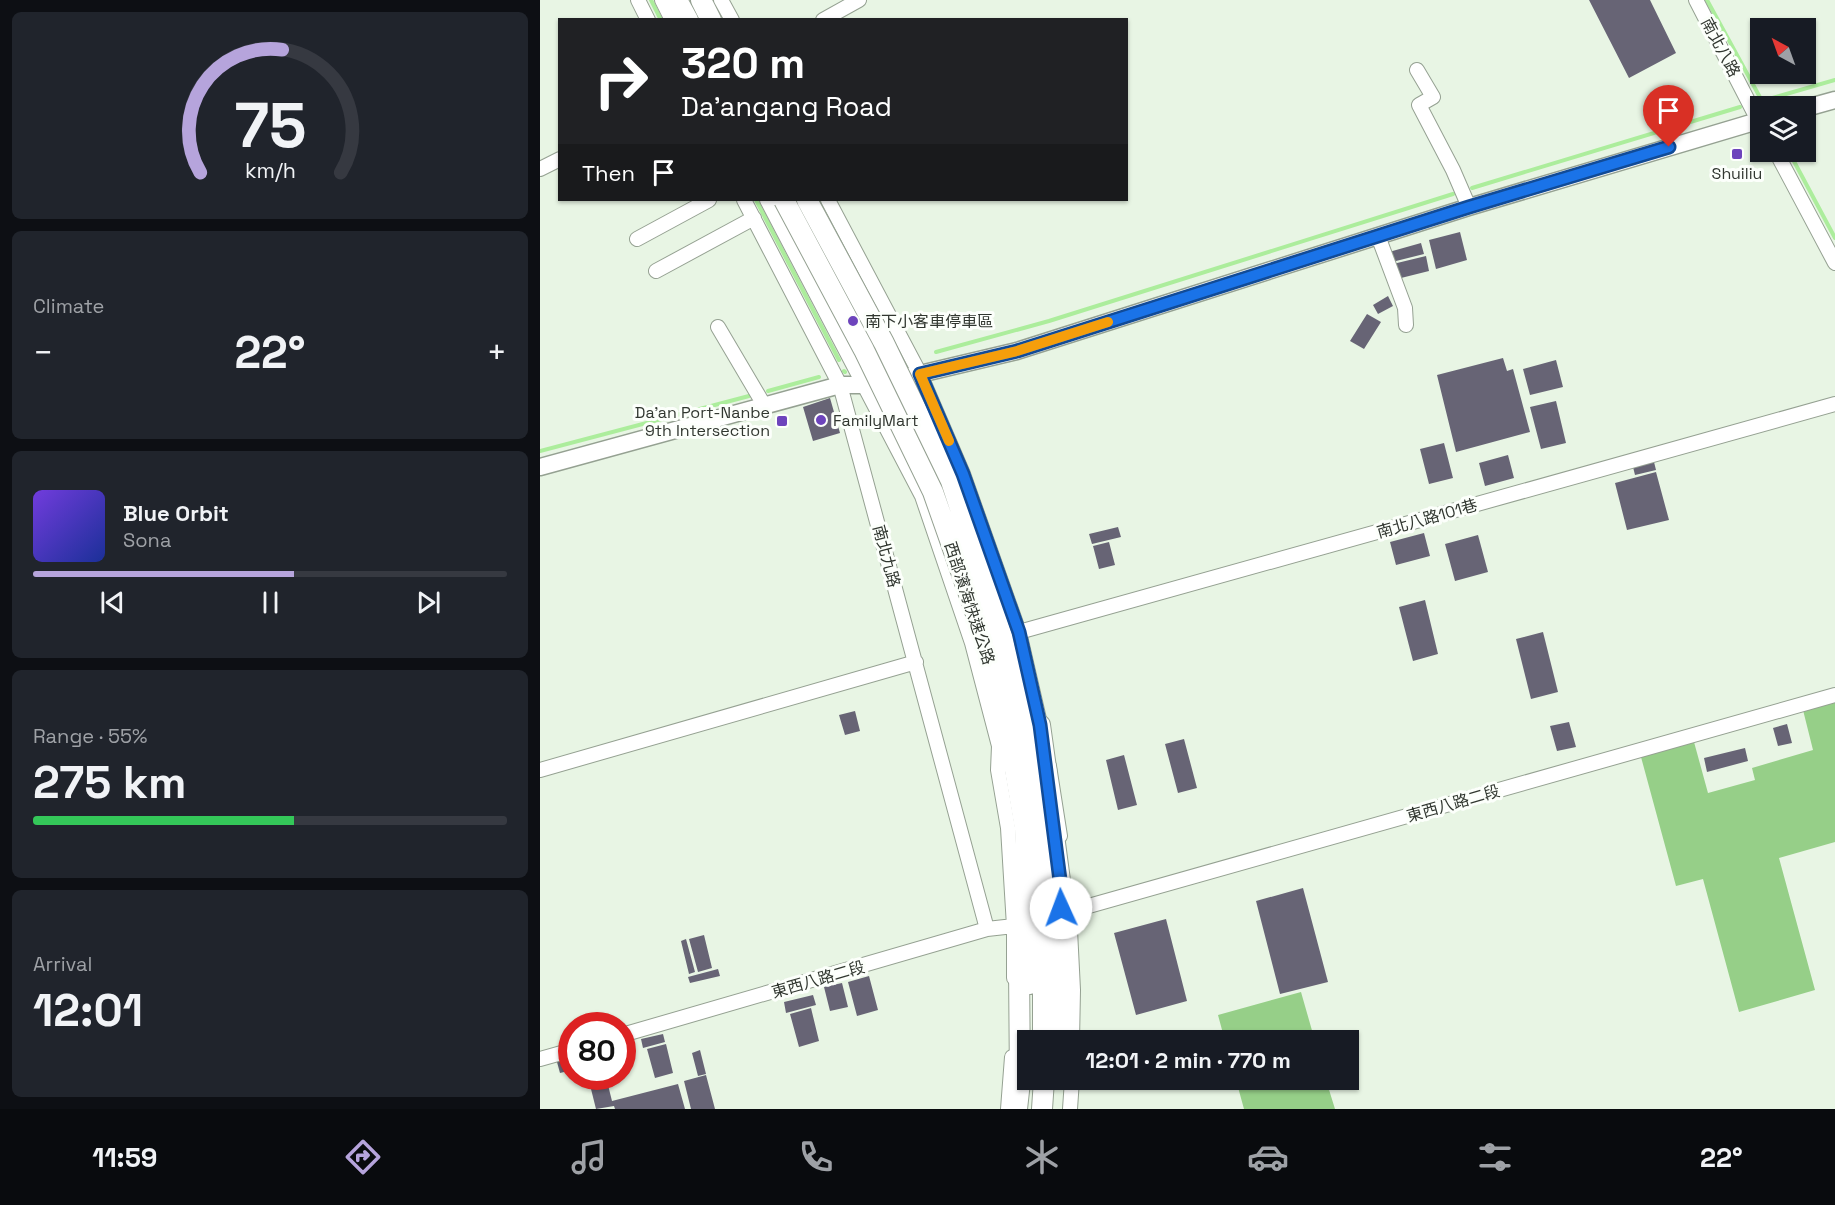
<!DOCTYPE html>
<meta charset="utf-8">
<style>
:root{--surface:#171b24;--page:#20242c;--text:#f1f3f6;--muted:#9ea1a6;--line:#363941;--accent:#b6a4dc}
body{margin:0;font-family:"Space Grotesk","Noto Sans TC",sans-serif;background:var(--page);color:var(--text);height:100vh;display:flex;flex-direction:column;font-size:22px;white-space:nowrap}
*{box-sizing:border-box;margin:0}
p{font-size:20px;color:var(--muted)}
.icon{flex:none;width:33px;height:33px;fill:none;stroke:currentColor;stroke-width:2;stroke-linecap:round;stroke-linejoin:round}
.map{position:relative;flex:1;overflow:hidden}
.details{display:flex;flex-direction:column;gap:12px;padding:12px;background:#0d0f14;width:540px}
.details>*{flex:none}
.guide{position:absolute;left:18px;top:18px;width:570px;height:183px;border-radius:0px;box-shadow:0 2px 4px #0004;background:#202124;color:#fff;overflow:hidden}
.needle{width:39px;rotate:319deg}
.controls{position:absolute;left:1210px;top:18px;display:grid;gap:12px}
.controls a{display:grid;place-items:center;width:66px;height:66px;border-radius:0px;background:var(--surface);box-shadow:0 2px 4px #0004;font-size:30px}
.speed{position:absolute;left:18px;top:1012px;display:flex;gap:12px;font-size:30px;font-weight:700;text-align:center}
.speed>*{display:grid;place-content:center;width:78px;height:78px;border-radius:50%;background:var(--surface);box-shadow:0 2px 4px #0004;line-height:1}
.speed .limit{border:9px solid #d22;background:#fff;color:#111}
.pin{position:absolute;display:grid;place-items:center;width:51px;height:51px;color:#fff;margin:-62px -26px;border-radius:50% 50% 50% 0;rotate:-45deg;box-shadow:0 0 6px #0007}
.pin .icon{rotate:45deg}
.me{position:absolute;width:66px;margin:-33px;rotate:358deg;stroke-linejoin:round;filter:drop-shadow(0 0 4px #0008)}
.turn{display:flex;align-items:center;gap:21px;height:126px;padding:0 24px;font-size:27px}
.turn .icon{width:78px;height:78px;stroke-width:2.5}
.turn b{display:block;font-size:42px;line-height:51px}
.then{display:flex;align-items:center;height:57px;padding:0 24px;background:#0003;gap:12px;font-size:22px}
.big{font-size:45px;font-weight:700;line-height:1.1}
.details .tile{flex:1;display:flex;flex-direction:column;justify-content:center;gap:9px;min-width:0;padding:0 21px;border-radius:9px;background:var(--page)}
.details .dial{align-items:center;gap:0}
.dial svg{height:156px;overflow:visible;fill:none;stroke:var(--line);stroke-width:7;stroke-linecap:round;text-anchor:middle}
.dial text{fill:var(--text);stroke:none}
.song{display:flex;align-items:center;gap:18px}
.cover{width:72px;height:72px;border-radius:9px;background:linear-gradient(135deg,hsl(260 70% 55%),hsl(230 70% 35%))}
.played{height:6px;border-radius:3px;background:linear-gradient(90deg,var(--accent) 55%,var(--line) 55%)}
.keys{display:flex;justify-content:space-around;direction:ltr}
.heat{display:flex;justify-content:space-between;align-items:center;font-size:33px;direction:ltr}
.charge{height:9px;border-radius:4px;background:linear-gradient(90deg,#34c759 55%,var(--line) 0)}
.trip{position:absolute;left:477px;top:1030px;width:342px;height:60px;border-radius:0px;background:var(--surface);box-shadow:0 2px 4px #0004;font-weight:700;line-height:60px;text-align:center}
.tab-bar{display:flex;height:96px;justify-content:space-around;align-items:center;background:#090b0e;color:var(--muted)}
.tab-bar .icon{width:42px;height:42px}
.tab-bar .active{color:var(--accent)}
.tab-bar b{font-size:27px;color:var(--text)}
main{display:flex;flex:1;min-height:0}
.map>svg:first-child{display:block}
.green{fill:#96cf88}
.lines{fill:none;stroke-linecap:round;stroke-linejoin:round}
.stream{stroke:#aced9c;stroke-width:4}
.building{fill:#676475}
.minor-casing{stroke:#95a192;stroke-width:16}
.major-casing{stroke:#95a192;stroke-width:19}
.highway-casing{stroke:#95a192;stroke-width:22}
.minor{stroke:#fff;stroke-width:14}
.major{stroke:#fff;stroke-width:16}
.highway{stroke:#fff;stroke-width:20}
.highway-bridge-casing{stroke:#95a192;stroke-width:22;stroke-linecap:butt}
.highway-bridge{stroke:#fff;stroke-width:20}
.route-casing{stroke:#114b97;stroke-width:15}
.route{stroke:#1a73e8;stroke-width:10}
.slow{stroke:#f59e0b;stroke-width:10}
.poi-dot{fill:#6d44bc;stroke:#fcfffb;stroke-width:2}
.labels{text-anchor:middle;stroke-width:6;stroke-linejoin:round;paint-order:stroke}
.street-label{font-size:16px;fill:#313730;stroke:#fcfffb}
.poi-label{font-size:16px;fill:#313730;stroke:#fcfffb;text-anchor:start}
</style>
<main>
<section class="details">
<div class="tile dial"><svg viewBox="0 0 100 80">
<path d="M14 69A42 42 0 1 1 86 69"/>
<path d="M14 69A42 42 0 0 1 56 6" stroke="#b6a4dc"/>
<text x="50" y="56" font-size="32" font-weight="700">75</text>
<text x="50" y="72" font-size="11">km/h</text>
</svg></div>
<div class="tile"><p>Climate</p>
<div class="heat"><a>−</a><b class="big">22°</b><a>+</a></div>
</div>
<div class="tile">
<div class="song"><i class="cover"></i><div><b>Blue Orbit</b><p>Sona</p></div></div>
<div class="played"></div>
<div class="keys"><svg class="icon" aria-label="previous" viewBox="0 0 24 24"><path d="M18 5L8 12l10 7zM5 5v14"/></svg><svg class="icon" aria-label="pause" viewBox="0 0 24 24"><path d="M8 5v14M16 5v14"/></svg><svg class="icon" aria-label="next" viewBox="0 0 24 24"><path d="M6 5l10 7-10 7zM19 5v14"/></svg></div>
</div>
<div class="tile"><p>Range · 55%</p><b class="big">275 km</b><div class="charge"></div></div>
<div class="tile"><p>Arrival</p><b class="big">12:01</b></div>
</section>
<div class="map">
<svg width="1295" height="1109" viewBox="0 0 1295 1109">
<rect width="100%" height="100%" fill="#e8f5e4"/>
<path class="green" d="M1295,701V842L1239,858L1275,990L1199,1012L1163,879L1136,886L1101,757L1154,742L1168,793L1215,780L1212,768L1273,750L1263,710Z
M761,992L775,1041H685L678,1015Z
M696,1080H786L795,1109H704Z"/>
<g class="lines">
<path class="stream" d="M111,0L121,20
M1167,0L1222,101L1295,80
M1249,152L1295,238
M932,188L1200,107
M216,200L299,360
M396,352L509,321L913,194
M304,371L305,372
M228,391L279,377
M0,451L209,396"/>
</g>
<path class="building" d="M1049,0H1110L1136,53L1089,78Z
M920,232L927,260L896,269L889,240Z
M881,243L884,254L852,262L849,252Z
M886,256L889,271L857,279L853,264Z
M848,296L853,306L838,314L833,305Z
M827,314L841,322L824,349L810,341Z
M963,358L967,371L973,369L990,432L916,452L897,375Z
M1016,360L1023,387L990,395L983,369Z
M290,398L300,433L273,441L263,407Z
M1016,401L1026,443L1001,449L990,407Z
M904,443L913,478L889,484L880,449Z
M968,455L974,478L945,486L939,463Z
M1114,462L1116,470L1095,475L1093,467Z
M1116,472L1129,520L1087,530L1075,483Z
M578,527L581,537L552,544L549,534Z
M884,533L890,556L856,565L850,542Z
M938,535L948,572L915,581L905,544Z
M569,542L575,565L559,569L553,546Z
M885,600L898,654L873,661L859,607Z
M1003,632L1018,692L991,699L976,639Z
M315,711L320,731L305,735L299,715Z
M1029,722L1036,747L1017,751L1010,726Z
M1247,724L1252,743L1238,746L1233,728Z
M644,739L657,788L638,793L625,744Z
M1205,748L1208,761L1167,772L1164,758Z
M584,755L597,805L578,810L566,760Z
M763,888L788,982L740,994L716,901Z
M626,919L647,1001L596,1015L574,933Z
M164,935L172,968L158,972L149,939Z
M146,939L155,972L149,974L141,941Z
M178,969L180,976L150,983L148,977Z
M329,976L338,1010L317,1016L308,982Z
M302,983L308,1007L290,1011L284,987Z
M273,995L276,1005L246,1013L244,1002Z
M271,1008L279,1041L259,1047L250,1014Z
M123,1034L125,1042L103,1048L101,1039Z
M126,1044L133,1073L115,1078L107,1049Z
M160,1050L166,1074L158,1076L152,1053Z
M32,1058V1070L20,1073L17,1062Z
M166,1075L175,1109H151L144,1081Z
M48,1077H66L72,1101L138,1084L145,1109H75L74,1106L56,1109Z"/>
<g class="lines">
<defs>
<path id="minor" d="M98,0L108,20
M122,0L132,20
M181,0L192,20
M1156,0L1221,126
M283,20L319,0
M877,70L893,97L879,105L913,170L929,207
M1236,152L1295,263
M0,169L20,159
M204,200L300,385L447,929
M227,200L382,496L432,643L459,746L458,770L468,828L474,926V978
M288,200L380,374L423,474L479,632L502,732
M838,236L865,308L866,325
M97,239L169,200
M116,271L214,218
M178,327L224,405
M479,632L1295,404
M509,766L520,836
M0,770L376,662
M528,890L533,990L532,1041
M531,911L1295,695
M82,1035L447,929L474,926
M0,1059L32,1050
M468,1109L472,1057
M530,1109L532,1080"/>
<path id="major" d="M1266,108L1295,100
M0,467L300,385H324L380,374L477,351L929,207L1221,120"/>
<path id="highway" d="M137,0L148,20
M161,0L171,20
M463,639L493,763L503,827V1041
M447,645L475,770L485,829L490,984
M500,725L507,775
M513,828L521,888L518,1041
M477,1109L480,1082L479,967
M502,1109L504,1080"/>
</defs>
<use href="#minor" class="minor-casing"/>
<use href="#major" class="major-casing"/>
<use href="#highway" class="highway-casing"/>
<use href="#minor" class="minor"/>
<use href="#major" class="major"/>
<use href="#highway" class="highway"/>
<defs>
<path id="highway-bridge" d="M244,200L324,350L393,492L447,645
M267,200L344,343L411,481L463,639"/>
</defs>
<use href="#highway-bridge" class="highway-bridge-casing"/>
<use href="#highway-bridge" class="highway-bridge"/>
</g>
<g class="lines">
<defs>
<path id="route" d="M521,908V888L500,725L479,632L423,474L380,374L477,351L929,207L1129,147"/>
</defs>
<use href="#route" class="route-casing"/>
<use href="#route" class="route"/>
<path class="slow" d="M409,441L380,374L477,351L568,322"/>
</g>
<g class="poi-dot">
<rect x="1191" y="148" width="12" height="12" rx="3"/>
<circle cx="313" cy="321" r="6"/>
<circle cx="281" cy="420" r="6"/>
<rect x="236" y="415" width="12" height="12" rx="3"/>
</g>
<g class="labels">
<g class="street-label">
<text transform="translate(1181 47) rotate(62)" y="6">南北八路</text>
<text transform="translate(887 518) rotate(-16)" y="6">南北八路101巷</text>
<text transform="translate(347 556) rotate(75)" y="6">南北九路</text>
<text transform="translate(430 603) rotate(72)" y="6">西部濱海快速公路</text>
<text transform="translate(913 803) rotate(-16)" y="6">東西八路二段</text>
<text transform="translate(278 979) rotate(-16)" y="6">東西八路二段</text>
</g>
<g class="poi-label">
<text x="1197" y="179" text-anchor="middle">Shuiliu</text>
<text x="325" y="327">南下小客車停車區</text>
<text x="230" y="418" text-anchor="end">Da'an Port-Nanbe<tspan x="230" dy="18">9th Intersection</tspan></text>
<text x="293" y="426">FamilyMart</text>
</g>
</g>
</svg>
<div class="controls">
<a><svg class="needle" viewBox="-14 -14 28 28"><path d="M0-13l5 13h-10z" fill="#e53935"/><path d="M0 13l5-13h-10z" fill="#9ea1a6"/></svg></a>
<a><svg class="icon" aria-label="layers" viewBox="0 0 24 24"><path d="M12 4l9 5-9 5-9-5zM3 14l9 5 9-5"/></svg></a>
</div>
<div class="speed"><div class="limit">80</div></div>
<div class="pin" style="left:1129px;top:147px;background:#d93025"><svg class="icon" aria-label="arrive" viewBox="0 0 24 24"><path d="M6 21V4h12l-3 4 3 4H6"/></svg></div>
<svg class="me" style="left:521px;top:908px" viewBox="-20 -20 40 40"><circle r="19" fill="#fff"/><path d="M0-13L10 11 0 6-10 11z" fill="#1a73e8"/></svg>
<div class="trip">12:01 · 2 min · 770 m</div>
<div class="guide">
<div class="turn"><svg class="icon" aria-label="right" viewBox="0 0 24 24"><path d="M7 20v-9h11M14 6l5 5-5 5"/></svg><div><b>320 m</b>Da’angang Road</div></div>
<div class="then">Then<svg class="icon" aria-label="arrive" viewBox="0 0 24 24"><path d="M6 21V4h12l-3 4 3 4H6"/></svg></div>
</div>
</div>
</main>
<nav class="tab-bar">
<b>11:59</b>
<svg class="icon active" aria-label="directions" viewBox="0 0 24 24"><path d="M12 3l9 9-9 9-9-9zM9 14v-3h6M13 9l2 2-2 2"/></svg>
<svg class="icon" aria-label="music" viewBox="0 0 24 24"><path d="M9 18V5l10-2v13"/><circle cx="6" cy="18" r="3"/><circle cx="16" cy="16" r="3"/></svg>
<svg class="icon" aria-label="phone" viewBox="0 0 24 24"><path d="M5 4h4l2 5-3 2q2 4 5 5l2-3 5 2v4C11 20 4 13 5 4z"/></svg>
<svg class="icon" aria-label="climate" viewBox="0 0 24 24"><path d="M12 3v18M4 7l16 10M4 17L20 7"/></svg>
<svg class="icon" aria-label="car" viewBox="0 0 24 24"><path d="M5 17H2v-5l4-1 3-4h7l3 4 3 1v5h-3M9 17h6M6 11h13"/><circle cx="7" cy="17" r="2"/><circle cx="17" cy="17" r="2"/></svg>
<svg class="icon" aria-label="filters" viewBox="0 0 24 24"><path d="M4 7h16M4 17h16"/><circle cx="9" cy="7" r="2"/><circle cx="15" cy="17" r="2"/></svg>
<b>22°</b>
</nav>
